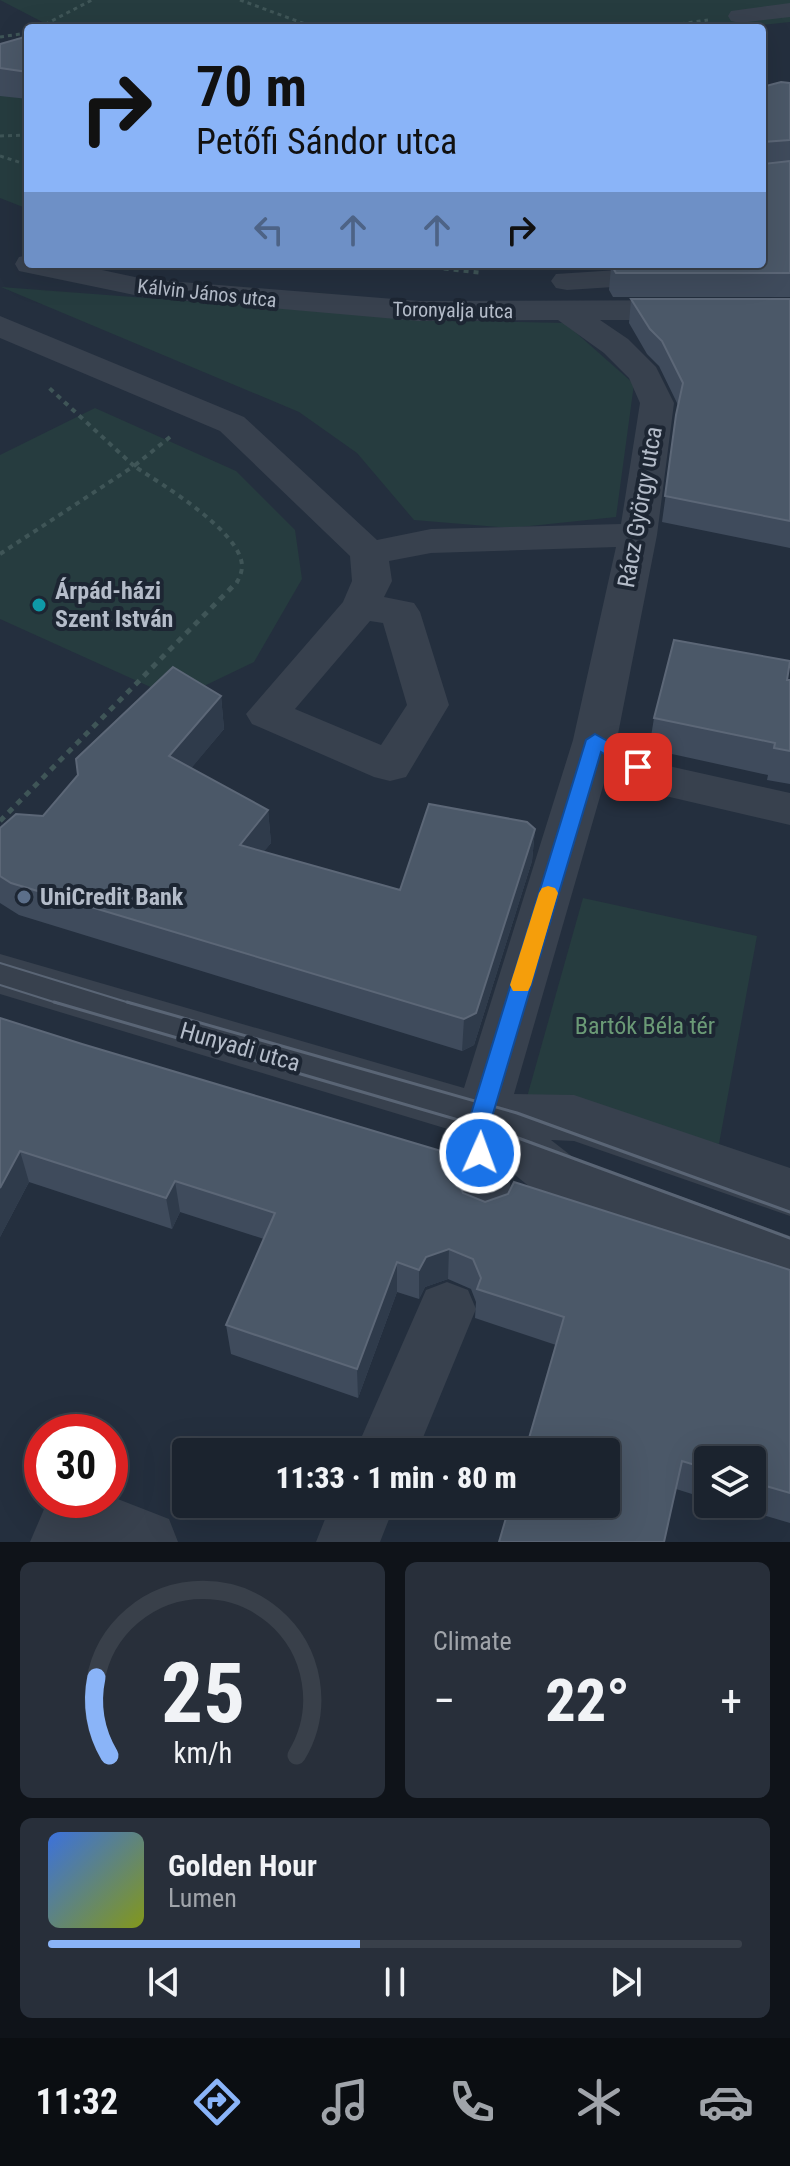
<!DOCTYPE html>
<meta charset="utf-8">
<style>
:root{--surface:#1b232e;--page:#282f3a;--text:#f1f3f6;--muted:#a0a4aa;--line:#39404a;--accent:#8ab4f8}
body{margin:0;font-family:"Roboto Condensed",sans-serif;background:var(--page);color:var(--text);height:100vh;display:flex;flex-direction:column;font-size:30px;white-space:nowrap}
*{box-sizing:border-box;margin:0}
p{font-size:26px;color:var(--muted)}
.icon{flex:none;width:44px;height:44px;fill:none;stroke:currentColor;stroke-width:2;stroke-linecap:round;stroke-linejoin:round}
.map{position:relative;height:1542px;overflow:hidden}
.panel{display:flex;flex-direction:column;gap:20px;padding:20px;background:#0f1319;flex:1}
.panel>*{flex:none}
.guide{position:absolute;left:24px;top:24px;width:742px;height:244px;border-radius:8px;box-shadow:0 8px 32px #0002,0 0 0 2px var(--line);background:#8ab4f8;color:#111;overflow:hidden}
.buttons{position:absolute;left:694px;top:1446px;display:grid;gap:16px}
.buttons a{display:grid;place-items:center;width:72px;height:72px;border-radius:8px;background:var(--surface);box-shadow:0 8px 32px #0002,0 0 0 2px var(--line);font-size:40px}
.speed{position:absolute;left:24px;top:1414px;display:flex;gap:16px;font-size:40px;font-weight:700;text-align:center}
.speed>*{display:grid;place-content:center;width:104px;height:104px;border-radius:50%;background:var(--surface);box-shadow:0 8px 32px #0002,0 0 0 2px var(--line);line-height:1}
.speed .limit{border:12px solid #d22;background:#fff;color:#111}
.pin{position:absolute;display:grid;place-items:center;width:68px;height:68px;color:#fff;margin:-34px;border-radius:16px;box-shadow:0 4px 12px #0006}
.me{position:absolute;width:88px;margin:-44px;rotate:2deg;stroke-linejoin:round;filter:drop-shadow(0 0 6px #0008)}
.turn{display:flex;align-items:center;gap:28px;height:168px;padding:0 40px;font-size:36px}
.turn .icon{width:104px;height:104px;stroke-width:2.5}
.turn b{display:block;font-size:56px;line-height:68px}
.lanes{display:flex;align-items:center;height:76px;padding:0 40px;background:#0003;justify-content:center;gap:40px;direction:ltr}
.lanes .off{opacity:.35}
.big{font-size:60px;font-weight:800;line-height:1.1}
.panel .widget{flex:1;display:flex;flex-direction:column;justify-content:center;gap:12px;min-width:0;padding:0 28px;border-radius:12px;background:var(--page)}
.panel .dial{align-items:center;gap:0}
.dial svg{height:208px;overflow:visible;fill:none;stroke:var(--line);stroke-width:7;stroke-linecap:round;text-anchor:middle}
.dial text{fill:var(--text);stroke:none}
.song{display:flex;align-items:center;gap:24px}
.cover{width:96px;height:96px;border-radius:12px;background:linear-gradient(135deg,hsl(220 70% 55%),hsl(70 70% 35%))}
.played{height:8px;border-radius:4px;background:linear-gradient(90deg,var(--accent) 45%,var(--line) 45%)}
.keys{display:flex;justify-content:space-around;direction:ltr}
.heat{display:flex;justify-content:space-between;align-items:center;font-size:44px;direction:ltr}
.panel .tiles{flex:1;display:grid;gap:20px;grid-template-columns:1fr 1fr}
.widget:last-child{grid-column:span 2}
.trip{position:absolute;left:172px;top:1438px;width:448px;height:80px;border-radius:8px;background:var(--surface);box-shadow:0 8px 32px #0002,0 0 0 2px var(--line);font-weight:800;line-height:80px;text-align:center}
.dock{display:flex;height:128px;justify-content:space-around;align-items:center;background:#0b0e12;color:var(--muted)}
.dock .icon{width:56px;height:56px}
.dock .current{color:var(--accent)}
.dock b{font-size:36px;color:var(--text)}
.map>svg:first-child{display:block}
.green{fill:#263c3f}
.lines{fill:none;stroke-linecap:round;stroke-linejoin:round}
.path-far2{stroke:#3f5557;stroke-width:3;stroke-dasharray:4 4;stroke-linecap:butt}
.path-far1{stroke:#3f5557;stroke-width:4;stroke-dasharray:5 5;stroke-linecap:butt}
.path{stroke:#3f5557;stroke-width:5;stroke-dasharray:6 6;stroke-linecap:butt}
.minor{fill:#38414e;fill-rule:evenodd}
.tram-far1{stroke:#5a6575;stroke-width:2}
.tram{stroke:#5a6575;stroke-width:3}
.wall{fill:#3f4b5c}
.shaded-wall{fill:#2f3b4b}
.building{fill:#4b5868;stroke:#5c6777;stroke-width:2}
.route{fill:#1a73e8;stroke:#114b97;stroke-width:2}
.slow{fill:#f59e0b}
.culture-dot{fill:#0f9aa8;stroke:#1d2633;stroke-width:3}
.service-dot{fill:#5c6f8a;stroke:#1d2633;stroke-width:3}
.labels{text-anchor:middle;stroke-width:8;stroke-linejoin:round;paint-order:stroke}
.far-street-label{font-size:20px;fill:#b4bcc9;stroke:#1d2633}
.street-label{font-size:24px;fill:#b4bcc9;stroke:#1d2633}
.poi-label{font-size:24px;font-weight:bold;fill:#b4bcc9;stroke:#1d2633;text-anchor:start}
.park-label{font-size:24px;fill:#6b9a76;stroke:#1d2633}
</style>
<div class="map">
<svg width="790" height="1542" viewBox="0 0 790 1542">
<rect width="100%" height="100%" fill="#242f3e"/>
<path class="green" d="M0,0H790V22L735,28H54Z
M28,45V209L0,198V64Z
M1,287L436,320L565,323L634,384L616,517L511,528L414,520L357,453L299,412Z
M95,408L236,471L295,530L302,579L254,662L177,699L0,619V455Z
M583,898L757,936L719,1144L527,1097Z"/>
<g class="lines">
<path class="path-far2" d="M240,0L316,28
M38,28L92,0
M649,28L708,20
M0,37L27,33
M15,41L28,34
M0,136L28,135
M0,156L28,165"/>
<path class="path-far1" d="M404,264L483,273
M170,437L134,466C161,484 241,531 242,566C242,572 239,579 236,584
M0,554L134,466L47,386"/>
<path class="path" d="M0,821L237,582"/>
<path class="minor" d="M790,3V17L740,23L731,21L728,16L731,11Z
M28,255V264H74L144,279L419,301L790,300V320H600L628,339L656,367L674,403L657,535L618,734L673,767L790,793V825L644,791L608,769L514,1094L574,1095L790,1168V1216L574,1141L551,1140L574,1158L790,1236V1288L641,1235L536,1192L509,1170L512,1205L504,1222L484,1230L464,1222L456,1205L451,1130L0,994V954L464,1088L573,740L616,547L431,553L389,561L392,581L384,597L414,603L420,612L449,705L406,777L390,781L374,777L252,724L246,714L343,602L352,581L350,556L220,431L0,338V316L244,417L377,540L431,529L621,524L640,403L629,378L604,353L558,320L419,321L144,297L19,271L15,264L19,257ZM370,621L383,623L407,705L381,745L295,709Z
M618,270L629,272L634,279L629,286L567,290L556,288L551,281L556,274Z
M447,1282L468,1290L476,1309L417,1452H355L426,1290Z
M110,1496L169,1519L178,1542H30L48,1500H110Z
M331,1504H395L380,1542H316Z"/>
<path class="tram-far1" d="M0,963L133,1004
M0,985L60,1004"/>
<path class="tram" d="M54,1002L510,1135L790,1238
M127,1002L517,1113L790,1212"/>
</g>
<path class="wall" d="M28,36V99L0,96V44Z
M790,83V297H613L609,290L611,267L586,269V264H762V87Z
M631,299H790V548L662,522L678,405L659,366L647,354L629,323Z
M787,680H790V784L767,780L768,775L649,749L654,718Z
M221,696L224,729L191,768L268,810L271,843L263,852L400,890L535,829L532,861L474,1045L462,1051L19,915L0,903V828L43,816Z
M0,1018L455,1175L463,1193L485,1202L790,1270V1523L726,1504H752V1460H708V1499L676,1489L556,1345L475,1318L476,1302L471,1289L448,1279L425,1287L419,1299L397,1292L358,1398L231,1354L226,1325L264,1239L180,1212L172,1229L29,1182L0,1237Z"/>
<path class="shaded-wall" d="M221,696L224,729L174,789L169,756Z
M268,810L271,843L243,878L240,845Z
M535,829L532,861L474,1045L462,1051L464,1019Z
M20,1151L29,1182L0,1237V1188Z
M175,1181L180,1212L172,1229L166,1198Z
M449,1249L448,1279L425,1287L419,1299V1270L426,1257Z
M397,1262V1292L358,1398L357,1369Z"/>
<path class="building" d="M28,36V72L0,68V44Z
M781,82L790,83V140L763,142L764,164L790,161V273H616L612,266L632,264H762V87Z
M631,299H790V521L665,496L676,415L683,383L662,341L650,329Z
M674,640L790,661L787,680H790V751L774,748L775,743L654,718Z
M173,667L221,696L169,756L268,810L240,845L400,890L429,804L527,822L535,829L476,1013L464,1019L11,883L0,876V828L16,814L43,816L78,775L76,759Z
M0,1018L82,1044L441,1151L453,1157L455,1175L463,1193L485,1202L508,1194L514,1182L790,1270V1493L752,1482V1460H708V1469L682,1461L664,1542H499L510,1504H606V1452H525L564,1317L477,1289L481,1278L473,1259L449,1249L426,1257L419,1270L397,1262L357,1369L226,1325L275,1213L175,1181L166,1198L20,1151L0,1188Z"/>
<path class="route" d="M595,734L645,762L647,767L645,771H632L601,752L489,1127L491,1153L488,1160L480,1163L472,1160L467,1127L586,740Z"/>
<path class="slow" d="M548,886L555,888L558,893L531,985L528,991H513L510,985L539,893L542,888Z"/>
<circle class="culture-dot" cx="39" cy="605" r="8"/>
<circle class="service-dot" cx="24" cy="897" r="8"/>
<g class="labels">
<g class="far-street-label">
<text transform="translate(207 293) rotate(6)" y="7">Kálvin János utca</text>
<text transform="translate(453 310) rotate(1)" y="7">Toronyalja utca</text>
</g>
<g class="street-label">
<text transform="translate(640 507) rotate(-80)" y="8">Rácz György utca</text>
<text transform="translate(240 1047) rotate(16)" y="8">Hunyadi utca</text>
</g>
<g class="poi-label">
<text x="55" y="599">Árpád-házi<tspan x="55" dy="28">Szent István</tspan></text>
<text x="40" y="905">UniCredit Bank</text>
</g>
<g class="park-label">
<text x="645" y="1034">Bartók Béla tér</text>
</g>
</g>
</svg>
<div class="buttons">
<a><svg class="icon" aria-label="layers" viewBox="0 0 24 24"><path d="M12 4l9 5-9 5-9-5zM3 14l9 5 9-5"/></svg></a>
</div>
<div class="speed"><div class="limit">30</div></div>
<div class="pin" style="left:638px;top:767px;background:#d93025"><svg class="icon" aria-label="arrive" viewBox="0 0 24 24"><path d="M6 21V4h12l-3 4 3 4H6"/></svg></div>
<svg class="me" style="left:480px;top:1153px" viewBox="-20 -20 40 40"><circle r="17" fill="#1a73e8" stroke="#fff" stroke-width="3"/><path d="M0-11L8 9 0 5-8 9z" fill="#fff"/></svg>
<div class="trip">11:33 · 1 min · 80 m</div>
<div class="guide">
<div class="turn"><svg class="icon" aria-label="right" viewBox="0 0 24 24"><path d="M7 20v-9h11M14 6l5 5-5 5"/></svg><div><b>70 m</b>Petőfi Sándor utca</div></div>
<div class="lanes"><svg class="icon off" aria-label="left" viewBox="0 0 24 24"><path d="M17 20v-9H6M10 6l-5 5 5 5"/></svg><svg class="icon off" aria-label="ahead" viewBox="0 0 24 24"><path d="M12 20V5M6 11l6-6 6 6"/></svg><svg class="icon off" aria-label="ahead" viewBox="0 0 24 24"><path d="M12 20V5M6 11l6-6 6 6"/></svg><svg class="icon" aria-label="right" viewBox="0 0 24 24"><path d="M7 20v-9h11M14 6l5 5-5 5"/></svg></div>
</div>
</div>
<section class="panel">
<div class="tiles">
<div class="widget dial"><svg viewBox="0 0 100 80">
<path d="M14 69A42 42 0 1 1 86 69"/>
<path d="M14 69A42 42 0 0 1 9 39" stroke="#8ab4f8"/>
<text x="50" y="56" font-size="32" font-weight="700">25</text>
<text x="50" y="72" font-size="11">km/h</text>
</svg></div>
<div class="widget"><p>Climate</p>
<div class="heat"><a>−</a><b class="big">22°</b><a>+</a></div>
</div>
<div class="widget">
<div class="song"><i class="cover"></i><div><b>Golden Hour</b><p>Lumen</p></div></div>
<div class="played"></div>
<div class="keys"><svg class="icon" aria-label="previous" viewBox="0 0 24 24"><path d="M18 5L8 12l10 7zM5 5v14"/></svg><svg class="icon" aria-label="pause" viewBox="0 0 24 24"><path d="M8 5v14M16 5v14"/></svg><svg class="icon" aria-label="next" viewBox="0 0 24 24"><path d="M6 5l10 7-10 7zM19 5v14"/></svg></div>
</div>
</div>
</section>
<nav class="dock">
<b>11:32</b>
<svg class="icon current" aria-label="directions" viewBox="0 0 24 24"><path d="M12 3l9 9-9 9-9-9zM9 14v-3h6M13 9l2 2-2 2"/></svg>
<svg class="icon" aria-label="music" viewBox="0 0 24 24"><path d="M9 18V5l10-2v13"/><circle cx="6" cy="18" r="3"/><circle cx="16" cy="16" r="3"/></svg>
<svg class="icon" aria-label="phone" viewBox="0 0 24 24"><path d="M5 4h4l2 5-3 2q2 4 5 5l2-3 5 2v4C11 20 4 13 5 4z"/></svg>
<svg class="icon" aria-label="climate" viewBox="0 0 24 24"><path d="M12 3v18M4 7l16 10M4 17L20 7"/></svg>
<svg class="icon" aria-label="car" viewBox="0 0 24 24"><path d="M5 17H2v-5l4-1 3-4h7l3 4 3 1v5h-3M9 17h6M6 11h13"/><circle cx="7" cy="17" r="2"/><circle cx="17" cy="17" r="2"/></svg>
</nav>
